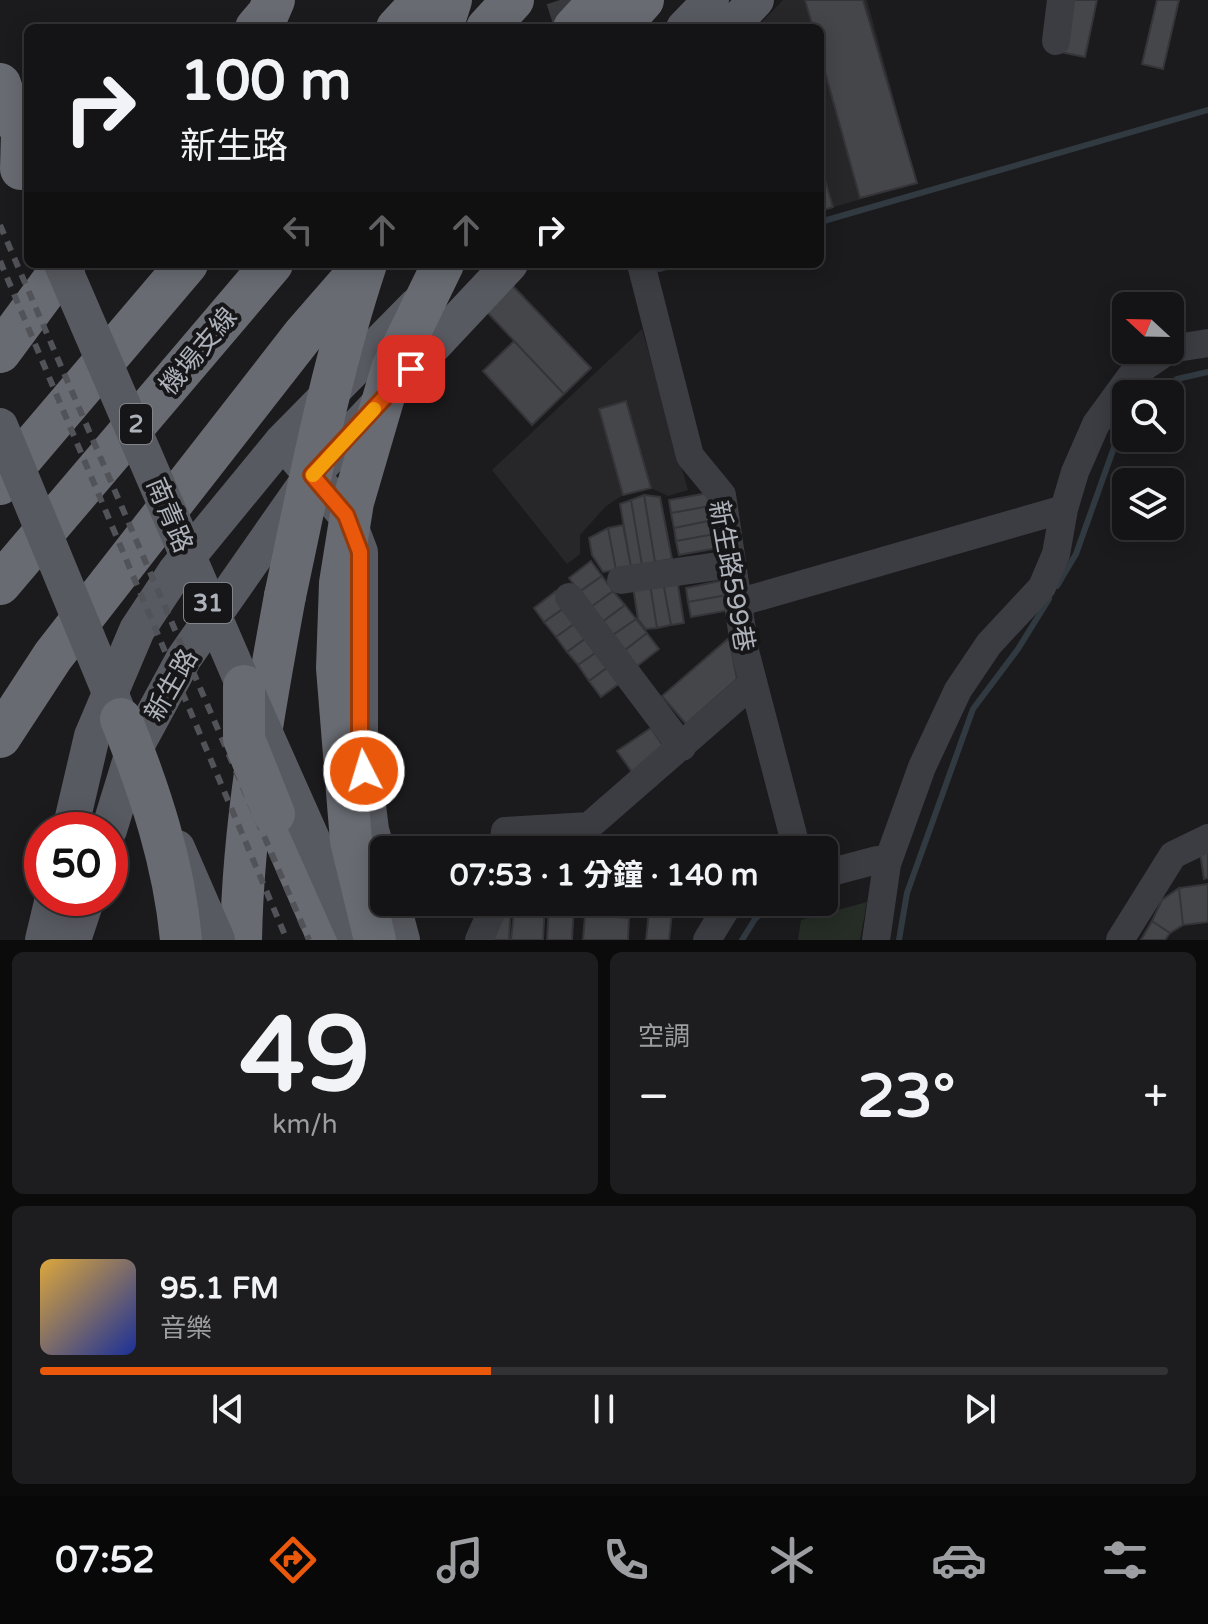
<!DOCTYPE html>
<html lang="zh-TW">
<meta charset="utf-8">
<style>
:root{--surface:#141416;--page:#1d1d1f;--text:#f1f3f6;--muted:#9d9ea1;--line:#333335;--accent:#ea580c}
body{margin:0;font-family:"Varela Round","Noto Sans TC",sans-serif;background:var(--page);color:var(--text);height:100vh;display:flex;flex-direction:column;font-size:30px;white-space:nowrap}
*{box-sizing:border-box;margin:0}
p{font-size:26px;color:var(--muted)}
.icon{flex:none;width:44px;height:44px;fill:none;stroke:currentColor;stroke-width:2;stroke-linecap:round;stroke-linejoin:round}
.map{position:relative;height:940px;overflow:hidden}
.side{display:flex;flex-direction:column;gap:12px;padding:12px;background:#0b0b0c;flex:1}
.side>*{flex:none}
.top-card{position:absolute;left:24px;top:24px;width:800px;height:244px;border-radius:12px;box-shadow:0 4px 20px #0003,0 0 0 2px var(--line);background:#141416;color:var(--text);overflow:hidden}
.needle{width:52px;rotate:292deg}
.controls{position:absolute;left:1112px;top:292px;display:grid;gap:16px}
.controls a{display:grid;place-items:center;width:72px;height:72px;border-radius:12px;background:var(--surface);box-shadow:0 4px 20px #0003,0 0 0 2px var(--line);font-size:40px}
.speed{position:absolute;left:24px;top:812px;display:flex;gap:16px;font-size:40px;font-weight:700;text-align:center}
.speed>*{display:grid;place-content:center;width:104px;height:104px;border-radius:50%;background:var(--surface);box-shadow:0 4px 20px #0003,0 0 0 2px var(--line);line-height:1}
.speed .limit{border:12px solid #d22;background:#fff;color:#111}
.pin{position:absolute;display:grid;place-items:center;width:68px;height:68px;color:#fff;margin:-34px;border-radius:16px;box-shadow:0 4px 12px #0006}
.me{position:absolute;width:88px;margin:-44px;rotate:355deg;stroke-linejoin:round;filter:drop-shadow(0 0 6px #0008)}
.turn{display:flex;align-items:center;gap:28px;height:168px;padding:0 24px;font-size:36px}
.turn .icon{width:104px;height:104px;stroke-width:2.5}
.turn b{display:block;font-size:56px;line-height:68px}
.lanes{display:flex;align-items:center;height:76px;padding:0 24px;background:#0003;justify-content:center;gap:40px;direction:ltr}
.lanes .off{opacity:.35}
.big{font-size:60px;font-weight:700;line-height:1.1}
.side .widget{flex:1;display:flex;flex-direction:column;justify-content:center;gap:12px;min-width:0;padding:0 28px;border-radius:12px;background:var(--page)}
.side .dial{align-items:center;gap:0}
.dial b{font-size:104px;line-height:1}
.song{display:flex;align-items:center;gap:24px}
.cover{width:96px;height:96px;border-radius:12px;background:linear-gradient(135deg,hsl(40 70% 55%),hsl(230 70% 35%))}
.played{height:8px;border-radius:4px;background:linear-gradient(90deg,var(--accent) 40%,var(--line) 40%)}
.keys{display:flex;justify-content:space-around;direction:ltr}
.heat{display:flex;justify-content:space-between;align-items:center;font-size:44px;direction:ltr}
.side .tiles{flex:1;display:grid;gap:12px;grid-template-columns:1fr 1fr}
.widget:last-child{grid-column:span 2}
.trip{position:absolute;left:370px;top:836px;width:468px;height:80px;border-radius:12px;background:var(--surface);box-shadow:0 4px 20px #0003,0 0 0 2px var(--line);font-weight:700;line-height:80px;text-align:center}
.dock{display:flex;height:128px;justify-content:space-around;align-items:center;background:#080809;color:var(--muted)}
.dock .icon{width:56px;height:56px}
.dock .current{color:var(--accent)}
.dock b{font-size:36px;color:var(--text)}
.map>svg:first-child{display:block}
.built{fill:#27272a}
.green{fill:#252d26}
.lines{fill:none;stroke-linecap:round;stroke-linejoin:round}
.stream{stroke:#313941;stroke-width:6}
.building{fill:#45464a;stroke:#353539;stroke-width:2}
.minor-tunnel{stroke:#38393d;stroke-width:28;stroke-dasharray:28 14;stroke-linecap:butt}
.minor{stroke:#3c3d42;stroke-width:28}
.major{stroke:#585a61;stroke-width:36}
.highway{stroke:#686b72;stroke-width:42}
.rail{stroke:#515359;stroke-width:6;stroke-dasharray:10 8;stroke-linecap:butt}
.major-bridge{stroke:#585a61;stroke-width:36}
.highway-bridge{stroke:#686b72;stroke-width:42}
.route-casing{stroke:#983908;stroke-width:20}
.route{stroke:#ea580c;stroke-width:14}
.slow{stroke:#f59e0b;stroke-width:14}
.labels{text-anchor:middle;stroke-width:8;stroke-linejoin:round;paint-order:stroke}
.shield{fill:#161618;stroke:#80838a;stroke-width:2}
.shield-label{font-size:24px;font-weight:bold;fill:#aeb2bb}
.street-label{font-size:26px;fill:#aeb2bb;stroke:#161618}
</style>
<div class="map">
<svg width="1208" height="940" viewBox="0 0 1208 940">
<rect width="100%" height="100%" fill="#1b1b1d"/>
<path class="built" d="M783,0H867L917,183L820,211V28H756Z
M642,329L688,490L668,496L651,488L623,495L606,506L580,535V554L567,564L492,470Z"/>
<path class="green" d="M867,902L860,940H798L801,920Z"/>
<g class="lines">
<path class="stream" d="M820,222L1208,110
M659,269L677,264
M1154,394L1177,379L1208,372
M1057,586L1076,554L1117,439L1126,425
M742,940L755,919L775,902
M899,940L907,893L973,709L1018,649L1049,599"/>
</g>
<path class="building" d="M805,0H863L917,183L860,198L820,54V28H813Z
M1071,0H1097L1085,57L1060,52Z
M1157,0H1179L1163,69L1142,64Z
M820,162L833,207L820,211Z
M513,286L591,368L564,394L486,311Z
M514,341L564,394L532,425L483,371Z
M626,401L651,488L623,495L599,409Z
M708,493L710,506L671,513L669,500Z
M644,495L660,497L672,559L655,562Z
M644,495L655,562L642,565L631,500Z
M631,500L642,565L631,567L620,504Z
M710,506L713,520L674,528L671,513Z
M713,520L715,534L676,541L674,528Z
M623,525L631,567L616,570L608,528Z
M608,528L616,570L603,572L592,555L589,538Z
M715,534L718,548L679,555L676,541Z
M591,561L602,576L579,592L569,578Z
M602,576L613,591L591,607L579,592Z
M677,579L684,623L671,625L663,582Z
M725,580L727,595L688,602L686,588Z
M663,582L671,625L657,628L650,584Z
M650,584L657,628L646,629L638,619L633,587Z
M556,591L567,606L544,622L534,608Z
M613,591L625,605L602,622L591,607Z
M727,595L730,610L691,617L688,602Z
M625,605L636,619L613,635L602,622Z
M567,606L578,621L556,637L544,622Z
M636,619L647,633L625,650L613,635Z
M578,621L590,635L567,652L556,637Z
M647,633L659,649L636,667L625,650Z
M590,635L601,649L578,665L567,652Z
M729,638L737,679L686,724L662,696Z
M601,649L612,664L589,681L578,665Z
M612,664L624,680L601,697L589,681Z
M651,728L665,749L632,772L617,751Z
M517,837H532L531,850H517Z
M532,837L547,838L546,850H531Z
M547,838L562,839V850H546Z
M562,839H578V850H562Z
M1208,844V878L1204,879L1199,846Z
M1208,884V922L1183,925L1179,888Z
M1179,888L1183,925L1170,933L1152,921L1162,900Z
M500,902L511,904L509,940H491Z
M515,902H545L543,940H511Z
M549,902H574L572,940H547Z
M650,902L673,903L669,940H646Z
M585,915L629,918L628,940H583Z
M1152,921L1170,933L1165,940H1141Z"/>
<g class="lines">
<path class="minor-tunnel" d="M560,0L569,28"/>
<path class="minor" d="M1056,41L1061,0
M641,264L690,456L722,495L745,651L797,850
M1170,349L1208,343
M1064,509L1075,472L1096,424L1131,376L1169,350
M621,580L732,564
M569,597L682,747
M737,603L1064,509L1056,554L1042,587L989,644L958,690L922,767L887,864
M503,850L505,831L589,826L753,683
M824,874L877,860L887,864L876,940
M479,940L496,902
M707,940L727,907L734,902
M1120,940L1173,855L1208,838"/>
<path class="major" d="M684,28L711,0
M730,28L756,0
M297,458L346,515L360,552V741L371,830L384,875
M70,830L92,736L137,630L176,571L282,442L417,305
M109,830L133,752L184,658L312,475L510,264
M392,902L402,940
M43,940L53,898
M73,940L87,898"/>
<path class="highway" d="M256,28L268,14L274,0
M397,28L423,0
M442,28L451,0
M487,28L513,0
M574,28L600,0
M618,28L643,0
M0,84L7,105L22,132L21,169
M0,352L65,264
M0,484L187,264
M0,584L272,264
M0,737L53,656L304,334L365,264
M274,814L329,940
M241,940C243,824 264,710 285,596"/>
<path class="rail" d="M0,225L309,940
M0,261L287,940"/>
<path class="major-bridge" d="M62,264L244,686L357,940
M0,426L132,746
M177,848L217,940"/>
<path class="highway-bridge" d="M285,596C309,485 330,372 366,264
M244,686V739L274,814
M121,719C150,791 174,863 181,940
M375,940L351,841L337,668L340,583L353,502L392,369L443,264"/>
</g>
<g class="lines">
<defs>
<path id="route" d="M364,771L360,741V552L346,515L312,475L411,369"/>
</defs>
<use href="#route" class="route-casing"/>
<use href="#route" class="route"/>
<path class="slow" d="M313,475L374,409"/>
</g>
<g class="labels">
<g class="shield">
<rect x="120" y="404" width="32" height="40" rx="6"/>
<rect x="184" y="583" width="48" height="40" rx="6"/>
</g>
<g class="shield-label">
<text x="136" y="432">2</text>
<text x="208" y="611">31</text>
</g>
<g class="street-label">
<text transform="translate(198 351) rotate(-50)" y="9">機場支線</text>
<text transform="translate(170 515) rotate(67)" y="9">南青路</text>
<text transform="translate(732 576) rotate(80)" y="9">新生路599巷</text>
<text transform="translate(171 685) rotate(-60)" y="9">新生路</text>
</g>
</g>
</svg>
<div class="controls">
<a><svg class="needle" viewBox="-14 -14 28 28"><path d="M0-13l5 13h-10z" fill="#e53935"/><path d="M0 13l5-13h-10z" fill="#9d9ea1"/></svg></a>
<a><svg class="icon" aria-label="search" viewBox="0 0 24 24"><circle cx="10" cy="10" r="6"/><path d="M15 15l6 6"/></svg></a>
<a><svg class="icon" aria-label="layers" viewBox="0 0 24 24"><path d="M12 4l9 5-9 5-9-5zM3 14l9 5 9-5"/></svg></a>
</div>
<div class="speed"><div class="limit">50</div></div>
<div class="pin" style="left:411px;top:369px;background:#d93025"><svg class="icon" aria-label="arrive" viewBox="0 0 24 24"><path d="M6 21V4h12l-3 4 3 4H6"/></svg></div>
<svg class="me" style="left:364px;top:771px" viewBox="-20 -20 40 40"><circle r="17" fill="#ea580c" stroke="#fff" stroke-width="3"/><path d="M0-11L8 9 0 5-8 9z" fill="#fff"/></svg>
<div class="trip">07:53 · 1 分鐘 · 140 m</div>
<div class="top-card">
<div class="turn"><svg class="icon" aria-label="right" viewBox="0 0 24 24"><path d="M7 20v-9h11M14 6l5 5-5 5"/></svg><div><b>100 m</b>新生路</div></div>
<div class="lanes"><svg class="icon off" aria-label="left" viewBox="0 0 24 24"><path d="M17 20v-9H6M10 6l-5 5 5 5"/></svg><svg class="icon off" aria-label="ahead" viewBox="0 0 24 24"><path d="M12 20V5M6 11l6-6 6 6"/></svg><svg class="icon off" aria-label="ahead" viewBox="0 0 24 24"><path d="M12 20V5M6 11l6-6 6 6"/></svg><svg class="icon" aria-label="right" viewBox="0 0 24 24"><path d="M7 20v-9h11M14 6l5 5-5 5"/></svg></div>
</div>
</div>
<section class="side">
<div class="tiles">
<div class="widget dial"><b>49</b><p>km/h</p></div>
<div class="widget"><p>空調</p>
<div class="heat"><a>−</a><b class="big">23°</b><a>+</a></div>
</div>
<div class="widget">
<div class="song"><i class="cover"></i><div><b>95.1 FM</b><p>音樂</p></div></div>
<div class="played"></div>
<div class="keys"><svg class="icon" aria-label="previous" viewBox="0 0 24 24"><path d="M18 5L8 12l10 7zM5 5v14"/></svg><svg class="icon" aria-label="pause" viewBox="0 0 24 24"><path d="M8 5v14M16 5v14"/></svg><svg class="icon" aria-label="next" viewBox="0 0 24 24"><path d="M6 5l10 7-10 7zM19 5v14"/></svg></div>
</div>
</div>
</section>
<nav class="dock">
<b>07:52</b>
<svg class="icon current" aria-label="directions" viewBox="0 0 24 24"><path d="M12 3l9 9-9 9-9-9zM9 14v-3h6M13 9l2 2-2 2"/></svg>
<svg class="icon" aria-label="music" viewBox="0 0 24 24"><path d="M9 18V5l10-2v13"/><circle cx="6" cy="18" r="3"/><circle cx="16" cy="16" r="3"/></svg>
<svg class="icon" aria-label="phone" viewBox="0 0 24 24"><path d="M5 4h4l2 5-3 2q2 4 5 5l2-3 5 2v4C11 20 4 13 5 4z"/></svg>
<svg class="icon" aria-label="climate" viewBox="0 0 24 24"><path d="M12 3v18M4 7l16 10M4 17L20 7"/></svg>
<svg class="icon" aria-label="car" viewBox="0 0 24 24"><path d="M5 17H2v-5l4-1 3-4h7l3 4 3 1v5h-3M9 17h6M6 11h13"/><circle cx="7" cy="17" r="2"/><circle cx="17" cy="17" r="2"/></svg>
<svg class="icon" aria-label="filters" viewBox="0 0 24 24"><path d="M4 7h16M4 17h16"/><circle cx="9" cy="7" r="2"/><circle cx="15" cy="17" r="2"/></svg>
</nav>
